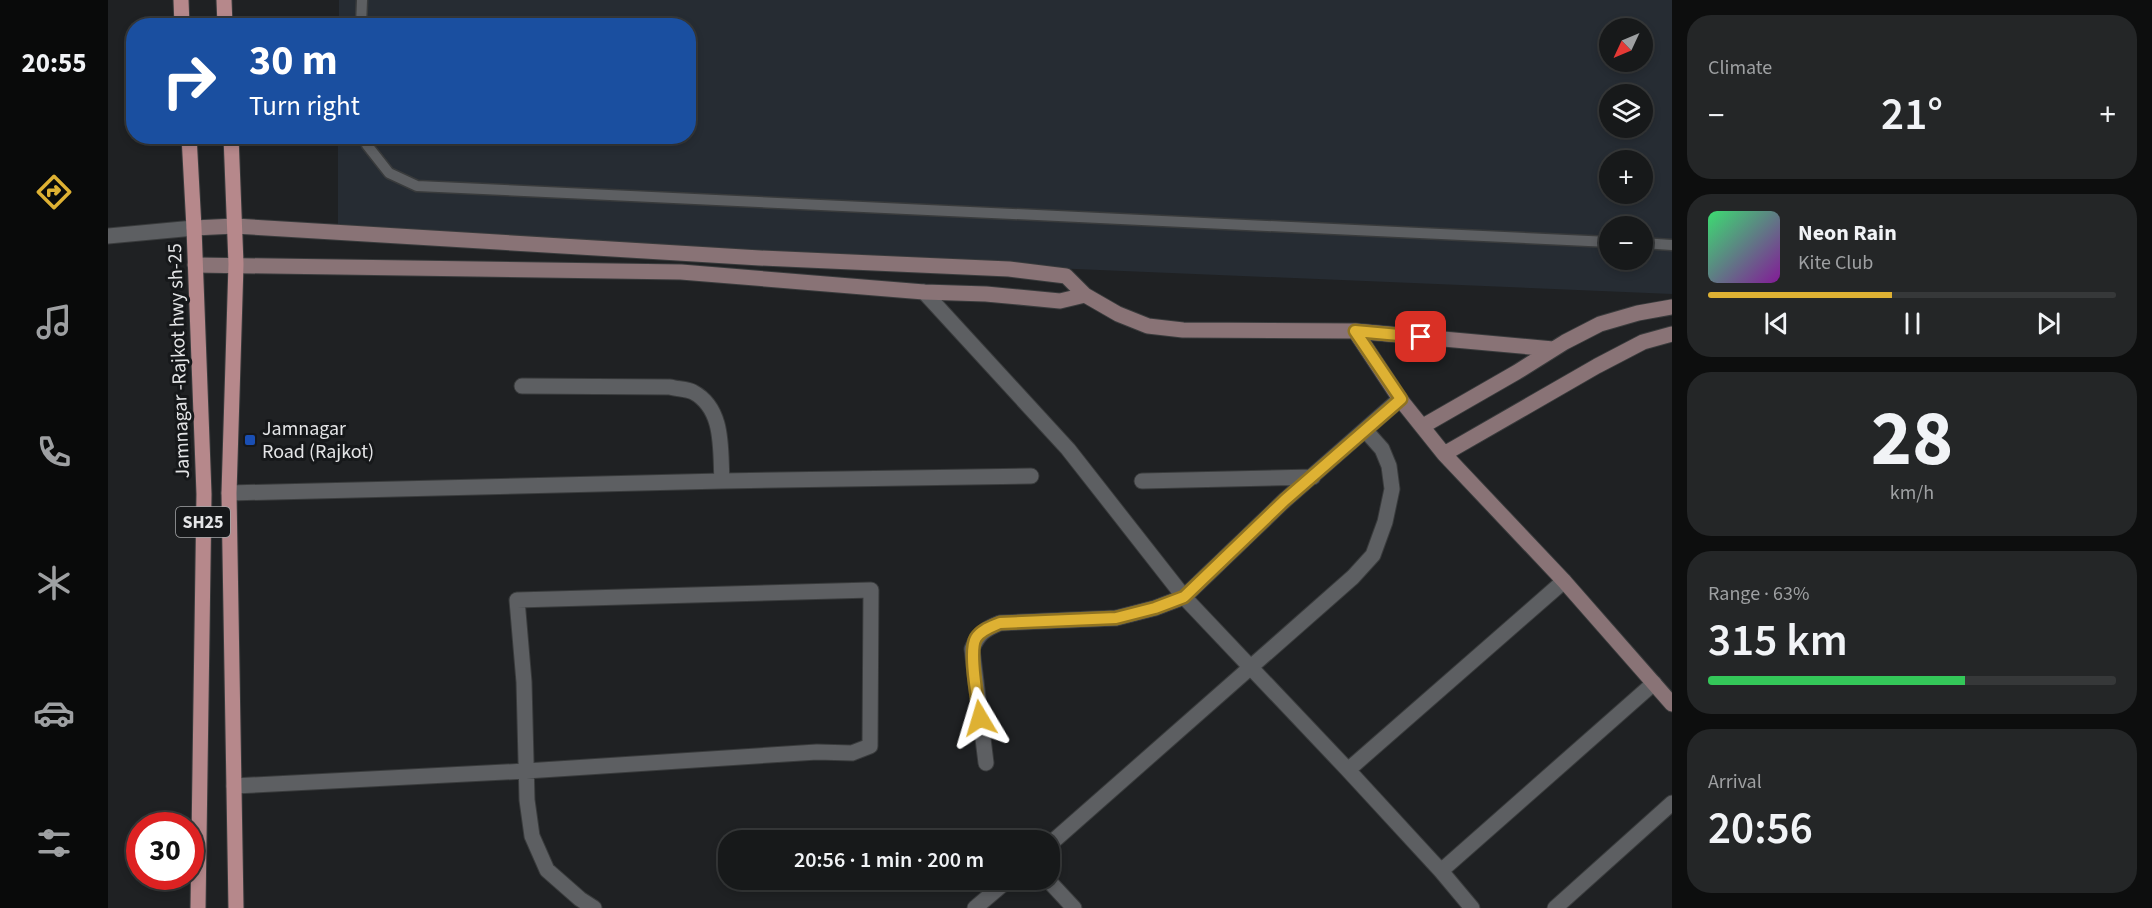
<!DOCTYPE html>
<meta charset="utf-8">
<style>
:root{--surface:#17191a;--page:#242627;--text:#f1f3f6;--muted:#9ea0a2;--line:#363839;--accent:#deb133}
body{margin:0;font-family:"Source Sans 3",sans-serif;background:var(--page);color:var(--text);height:100vh;display:flex;flex-direction:column;font-size:22px;white-space:nowrap}
*{box-sizing:border-box;margin:0}
p{font-size:20px;color:var(--muted)}
.icon{flex:none;width:33px;height:33px;fill:none;stroke:currentColor;stroke-width:2;stroke-linecap:round;stroke-linejoin:round}
.map{position:relative;flex:1;overflow:hidden}
.drawer{display:flex;flex-direction:column;gap:15px;padding:15px;background:#0d0e0e;width:480px}
.drawer>*{flex:none}
.guide{position:absolute;left:18px;top:18px;width:570px;height:126px;border-radius:24px;box-shadow:0 3px 9px #0003,0 0 0 2px var(--line);background:#1a4fa0;color:#fff;overflow:hidden}
.needle{width:39px;rotate:226deg}
.fabs{position:absolute;left:1491px;top:18px;display:grid;gap:12px}
.fabs a{display:grid;place-items:center;width:54px;height:54px;border-radius:50%;background:var(--surface);box-shadow:0 3px 9px #0003,0 0 0 2px var(--line);font-size:30px}
.speed{position:absolute;left:18px;top:812px;display:flex;gap:12px;font-size:30px;font-weight:700;text-align:center}
.speed>*{display:grid;place-content:center;width:78px;height:78px;border-radius:50%;background:var(--surface);box-shadow:0 3px 9px #0003,0 0 0 2px var(--line);line-height:1}
.speed .limit{border:9px solid #d22;background:#fff;color:#111}
.pin{position:absolute;display:grid;place-items:center;width:51px;height:51px;color:#fff;margin:-26px;border-radius:12px;box-shadow:0 3px 9px #0006}
.me{position:absolute;width:66px;margin:-33px;rotate:353deg;stroke-linejoin:round;filter:drop-shadow(0 0 4px #0008)}
.turn{display:flex;align-items:center;gap:21px;height:126px;padding:0 24px;font-size:27px}
.turn .icon{width:78px;height:78px;stroke-width:2.5}
.turn b{display:block;font-size:42px;line-height:51px}
.big{font-size:45px;font-weight:600;line-height:1.1}
.drawer .widget{flex:1;display:flex;flex-direction:column;justify-content:center;gap:9px;min-width:0;padding:0 21px;border-radius:24px;background:var(--page)}
.drawer .dial{align-items:center;gap:0}
.dial b{font-size:78px;line-height:1}
.song{display:flex;align-items:center;gap:18px}
.cover{width:72px;height:72px;border-radius:9px;background:linear-gradient(135deg,hsl(140 70% 55%),hsl(290 70% 35%))}
.played{height:6px;border-radius:3px;background:linear-gradient(90deg,var(--accent) 45%,var(--line) 45%)}
.keys{display:flex;justify-content:space-around;direction:ltr}
.heat{display:flex;justify-content:space-between;align-items:center;font-size:33px;direction:ltr}
.charge{height:9px;border-radius:4px;background:linear-gradient(90deg,#34c759 63%,var(--line) 0)}
.trip{position:absolute;left:610px;top:830px;width:342px;height:60px;border-radius:24px;background:var(--surface);box-shadow:0 3px 9px #0003,0 0 0 2px var(--line);font-weight:600;line-height:60px;text-align:center}
main{display:flex;flex:1;min-height:0}
.menu{display:flex;flex-direction:column;width:108px;justify-content:space-around;align-items:center;background:#090a0a;color:var(--muted)}
.menu .icon{width:42px;height:42px}
.menu .active{color:var(--accent)}
.menu b{font-size:27px;color:var(--text)}
.map>svg:first-child{display:block}
.built{fill:#262c33;fill-rule:evenodd}
.lines{fill:none;stroke-linecap:round;stroke-linejoin:round}
.lane-casing{stroke:#393b3c;stroke-width:13}
.street-casing{stroke:#393b3c;stroke-width:17}
.secondary-casing{stroke:#393b3c;stroke-width:17}
.primary-casing{stroke:#393b3c;stroke-width:17}
.lane{stroke:#5d5f62;stroke-width:10}
.street{stroke:#5d5f62;stroke-width:15}
.secondary{stroke:#897376;stroke-width:15}
.primary{stroke:#b6888b;stroke-width:15}
.route-casing{stroke:#907321;stroke-width:15}
.route{stroke:#deb133;stroke-width:10}
.transit-dot{fill:#1a4fb4;stroke:#16181a;stroke-width:2}
.labels{text-anchor:middle;stroke-width:6;stroke-linejoin:round;paint-order:stroke}
.shield{fill:#16181a;stroke:#a6a8aa;stroke-width:1.5}
.shield-label{font-size:18px;font-weight:bold;fill:#e4e5e7}
.street-label{font-size:20px;fill:#e4e5e7;stroke:#16181a}
.poi-label{font-size:20px;fill:#e4e5e7;stroke:#16181a;text-anchor:start}
</style>
<main>
<nav class="menu">
<b>20:55</b>
<svg class="icon active" aria-label="directions" viewBox="0 0 24 24"><path d="M12 3l9 9-9 9-9-9zM9 14v-3h6M13 9l2 2-2 2"/></svg>
<svg class="icon" aria-label="music" viewBox="0 0 24 24"><path d="M9 18V5l10-2v13"/><circle cx="6" cy="18" r="3"/><circle cx="16" cy="16" r="3"/></svg>
<svg class="icon" aria-label="phone" viewBox="0 0 24 24"><path d="M5 4h4l2 5-3 2q2 4 5 5l2-3 5 2v4C11 20 4 13 5 4z"/></svg>
<svg class="icon" aria-label="climate" viewBox="0 0 24 24"><path d="M12 3v18M4 7l16 10M4 17L20 7"/></svg>
<svg class="icon" aria-label="car" viewBox="0 0 24 24"><path d="M5 17H2v-5l4-1 3-4h7l3 4 3 1v5h-3M9 17h6M6 11h13"/><circle cx="7" cy="17" r="2"/><circle cx="17" cy="17" r="2"/></svg>
<svg class="icon" aria-label="filters" viewBox="0 0 24 24"><path d="M4 7h16M4 17h16"/><circle cx="9" cy="7" r="2"/><circle cx="15" cy="17" r="2"/></svg>
</nav>
<div class="map">
<svg width="1564" height="908" viewBox="0 0 1564 908">
<rect width="100%" height="100%" fill="#1f2123"/>
<path class="built" d="M231,0H1564V294L778,261L230,225V137L580,136V26L231,25ZM1502,28H1534V62H1502ZM1502,94H1534V128H1502ZM1502,160H1534V194H1502ZM1502,226H1534V260H1502Z"/>
<g class="lines">
<defs>
<path id="lane" d="M253,26L254,0
M257,136L259,145L281,173L309,186L1502,242
M1534,243L1564,245"/>
<path id="street" d="M0,236L86,228
M816,292L960,449L1076,597L1240,770L1333,871L1364,908
M414,386L562,387C569,389 579,389 585,392C617,409 612,451 614,481
M1034,481L1205,477
M121,493L614,481L923,476
M878,763L864,649C870,634 877,629 892,623L1008,618L1047,608L1076,597L1177,500L1292,399
M1240,770L1456,581
M126,786L418,771L709,752L744,753L762,746L763,590L409,600L416,682L419,800L424,836L439,870L472,899L486,908
M942,844L1245,577L1265,555L1277,522L1284,489L1281,466L1274,449L1258,431
M1333,871L1546,683
M939,879L966,908
M867,908L901,879
M1447,908L1564,803"/>
<path id="secondary" d="M86,228L127,226L652,258L901,269L958,276L977,295L1010,314L1040,326L1075,330L1247,331L1445,349
M87,265L573,272L816,292L878,294L952,301L977,295
M1247,331L1292,399L1336,454L1456,581L1564,704
M1315,426L1409,372L1457,342L1492,324L1530,313L1564,307
M1336,454L1489,366L1535,342L1564,334"/>
<path id="primary" d="M73,0L74,26
M116,0L117,26
M81,136L86,228L96,494L90,908
M123,136L128,264L121,493L128,908"/>
</defs>
<use href="#lane" class="lane-casing"/>
<use href="#street" class="street-casing"/>
<use href="#secondary" class="secondary-casing"/>
<use href="#primary" class="primary-casing"/>
<use href="#lane" class="lane"/>
<use href="#street" class="street"/>
<use href="#secondary" class="secondary"/>
<use href="#primary" class="primary"/>
</g>
<g class="lines">
<defs>
<path id="route" d="M872,718C870,701 860,651 868,638C873,630 883,627 892,623L1008,618L1047,608L1076,597L1177,500L1293,399L1247,331L1313,337"/>
</defs>
<use href="#route" class="route-casing"/>
<use href="#route" class="route"/>
</g>
<rect class="transit-dot" x="136" y="434" width="12" height="12" rx="3"/>
<g class="labels">
<rect class="shield" x="68" y="507" width="54" height="30" rx="4.5"/>
<g class="shield-label">
<text x="95" y="528">SH25</text>
</g>
<g class="street-label">
<text transform="translate(70 361) rotate(-92)" y="7">Jamnagar -Rajkot hwy sh-25</text>
</g>
<g class="poi-label">
<text x="154" y="435">Jamnagar<tspan x="154" dy="23">Road (Rajkot)</tspan></text>
</g>
</g>
</svg>
<div class="fabs">
<a><svg class="needle" viewBox="-14 -14 28 28"><path d="M0-13l5 13h-10z" fill="#e53935"/><path d="M0 13l5-13h-10z" fill="#9ea0a2"/></svg></a>
<a><svg class="icon" aria-label="layers" viewBox="0 0 24 24"><path d="M12 4l9 5-9 5-9-5zM3 14l9 5 9-5"/></svg></a>
<a>+</a>
<a>−</a>
</div>
<div class="speed"><div class="limit">30</div></div>
<div class="pin" style="left:1313px;top:337px;background:#d93025"><svg class="icon" aria-label="arrive" viewBox="0 0 24 24"><path d="M6 21V4h12l-3 4 3 4H6"/></svg></div>
<svg class="me" style="left:872px;top:718px" viewBox="-20 -20 40 40"><path d="M0-17L14 15 0 8-14 15z" fill="#deb133" stroke="#fff" stroke-width="4"/></svg>
<div class="trip">20:56 · 1 min · 200 m</div>
<div class="guide">
<div class="turn"><svg class="icon" aria-label="right" viewBox="0 0 24 24"><path d="M7 20v-9h11M14 6l5 5-5 5"/></svg><div><b>30 m</b>Turn right</div></div>
</div>
</div>
<section class="drawer">
<div class="widget"><p>Climate</p>
<div class="heat"><a>−</a><b class="big">21°</b><a>+</a></div>
</div>
<div class="widget">
<div class="song"><i class="cover"></i><div><b>Neon Rain</b><p>Kite Club</p></div></div>
<div class="played"></div>
<div class="keys"><svg class="icon" aria-label="previous" viewBox="0 0 24 24"><path d="M18 5L8 12l10 7zM5 5v14"/></svg><svg class="icon" aria-label="pause" viewBox="0 0 24 24"><path d="M8 5v14M16 5v14"/></svg><svg class="icon" aria-label="next" viewBox="0 0 24 24"><path d="M6 5l10 7-10 7zM19 5v14"/></svg></div>
</div>
<div class="widget dial"><b>28</b><p>km/h</p></div>
<div class="widget"><p>Range · 63%</p><b class="big">315 km</b><div class="charge"></div></div>
<div class="widget"><p>Arrival</p><b class="big">20:56</b></div>
</section>
</main>
